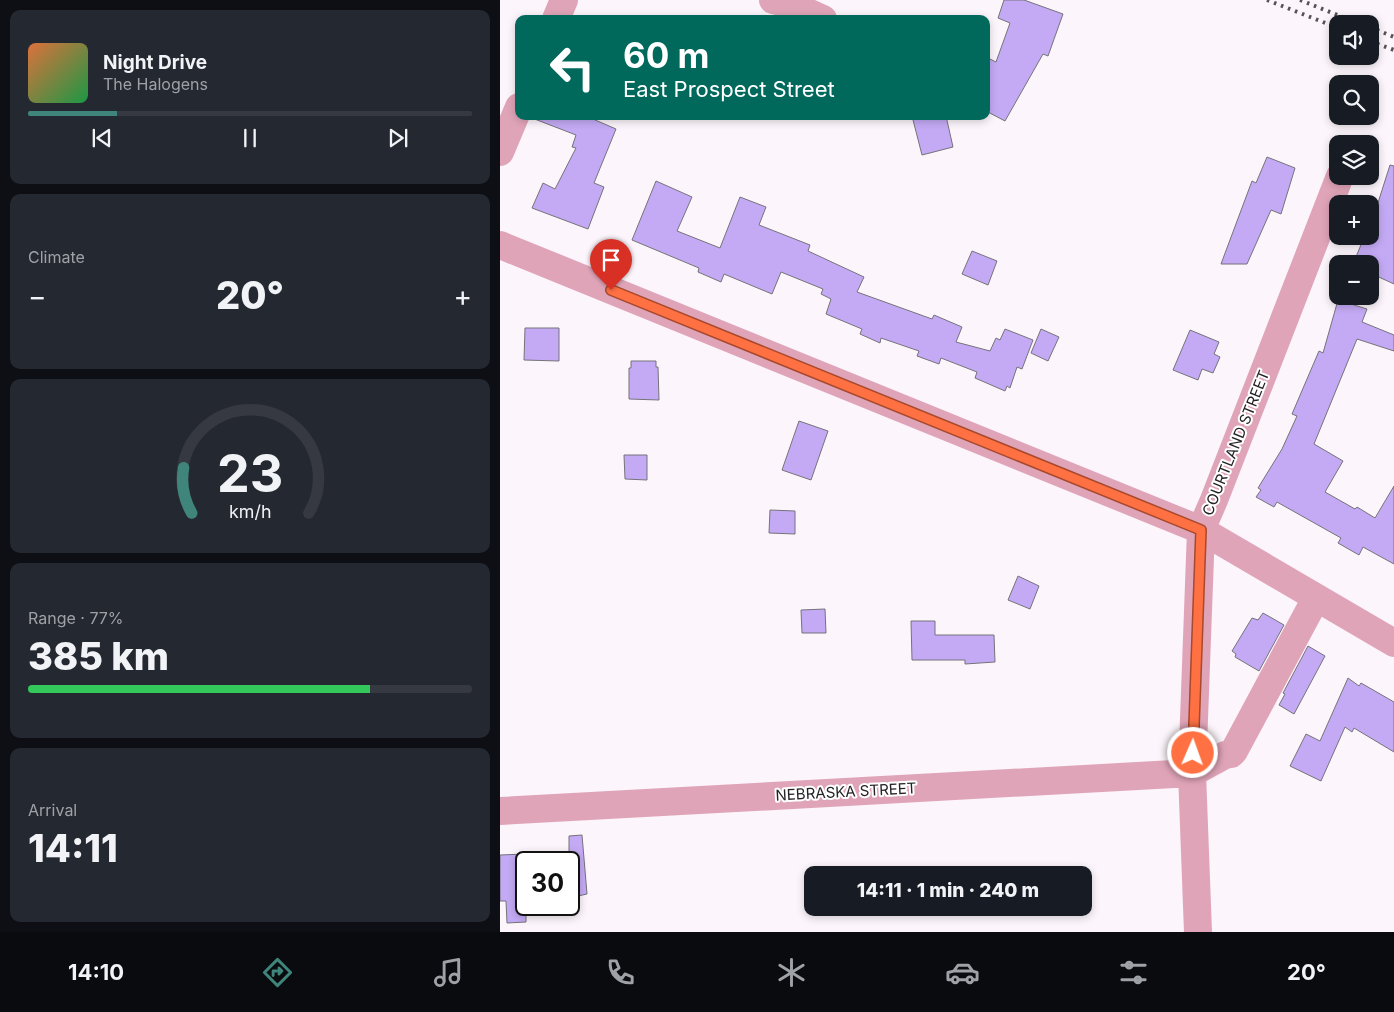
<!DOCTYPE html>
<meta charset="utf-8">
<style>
:root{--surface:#171b24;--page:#242831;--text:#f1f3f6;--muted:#9ea1a6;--line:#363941;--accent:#40857c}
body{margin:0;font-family:Inter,sans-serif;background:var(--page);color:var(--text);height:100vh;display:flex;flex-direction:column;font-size:19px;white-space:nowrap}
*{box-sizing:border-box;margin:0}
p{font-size:16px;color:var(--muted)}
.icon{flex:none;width:28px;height:28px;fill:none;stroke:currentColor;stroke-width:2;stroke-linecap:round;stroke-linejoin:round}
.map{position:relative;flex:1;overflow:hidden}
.sheet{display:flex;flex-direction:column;gap:10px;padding:10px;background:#0d0f14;width:500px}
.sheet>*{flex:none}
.hud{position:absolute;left:15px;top:15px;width:475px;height:105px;border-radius:10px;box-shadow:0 2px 8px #0003;background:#00695c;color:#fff;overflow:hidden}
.buttons{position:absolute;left:829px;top:15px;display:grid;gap:10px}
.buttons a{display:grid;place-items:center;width:50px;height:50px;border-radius:10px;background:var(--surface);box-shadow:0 2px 8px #0003;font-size:25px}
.speed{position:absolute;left:15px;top:851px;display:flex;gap:10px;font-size:25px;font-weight:700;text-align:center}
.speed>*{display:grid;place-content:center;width:65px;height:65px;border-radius:50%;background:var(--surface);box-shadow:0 2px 8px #0003;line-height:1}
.speed .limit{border:2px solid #111;border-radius:8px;background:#fff;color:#111}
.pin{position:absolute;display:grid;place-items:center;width:42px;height:42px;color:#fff;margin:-51px -21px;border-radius:50% 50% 50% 0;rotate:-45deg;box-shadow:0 0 5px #0007}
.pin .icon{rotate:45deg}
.me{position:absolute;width:55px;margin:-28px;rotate:2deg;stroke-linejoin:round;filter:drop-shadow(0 0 4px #0008)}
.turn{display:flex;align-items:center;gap:18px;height:105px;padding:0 25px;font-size:22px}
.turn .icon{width:65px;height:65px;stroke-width:2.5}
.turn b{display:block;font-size:35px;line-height:42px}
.big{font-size:38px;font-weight:800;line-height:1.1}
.sheet .card{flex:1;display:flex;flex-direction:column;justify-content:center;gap:8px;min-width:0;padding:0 18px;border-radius:10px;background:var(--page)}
.sheet .dial{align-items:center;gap:0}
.dial svg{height:130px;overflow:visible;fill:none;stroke:var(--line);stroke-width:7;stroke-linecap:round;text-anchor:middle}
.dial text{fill:var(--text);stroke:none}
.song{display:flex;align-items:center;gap:15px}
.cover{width:60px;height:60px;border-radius:8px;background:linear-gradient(135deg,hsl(20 70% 55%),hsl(140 70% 35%))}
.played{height:5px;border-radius:2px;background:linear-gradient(90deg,var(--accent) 20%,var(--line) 20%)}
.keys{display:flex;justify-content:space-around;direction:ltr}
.heat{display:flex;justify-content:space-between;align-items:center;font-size:28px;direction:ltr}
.charge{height:8px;border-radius:4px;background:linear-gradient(90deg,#34c759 77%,var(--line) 0)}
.trip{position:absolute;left:304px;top:866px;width:288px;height:50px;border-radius:10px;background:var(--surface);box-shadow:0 2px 8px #0003;font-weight:800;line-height:50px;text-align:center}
.dock{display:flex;height:80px;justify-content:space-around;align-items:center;background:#090b0e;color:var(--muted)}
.dock .icon{width:35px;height:35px}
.dock .on{color:var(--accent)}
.dock b{font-size:22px;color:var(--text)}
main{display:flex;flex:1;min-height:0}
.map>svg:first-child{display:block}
.building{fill:#c4aaf5;stroke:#75737a}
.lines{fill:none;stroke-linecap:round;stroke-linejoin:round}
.minor{stroke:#e0a4b8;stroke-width:28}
.rail{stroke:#565256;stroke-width:4;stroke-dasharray:2.5 5;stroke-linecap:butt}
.route-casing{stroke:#a6492c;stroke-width:12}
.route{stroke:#ff7043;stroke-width:9}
.labels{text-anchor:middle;stroke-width:4;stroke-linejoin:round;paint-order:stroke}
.street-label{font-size:15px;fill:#252225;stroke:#fff}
</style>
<main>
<section class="sheet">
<div class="card">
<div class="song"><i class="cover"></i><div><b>Night Drive</b><p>The Halogens</p></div></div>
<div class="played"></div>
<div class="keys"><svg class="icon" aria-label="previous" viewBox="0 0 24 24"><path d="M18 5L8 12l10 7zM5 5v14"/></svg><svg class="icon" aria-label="pause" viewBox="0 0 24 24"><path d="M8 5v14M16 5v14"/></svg><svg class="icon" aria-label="next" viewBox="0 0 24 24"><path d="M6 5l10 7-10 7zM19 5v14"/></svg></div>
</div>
<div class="card"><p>Climate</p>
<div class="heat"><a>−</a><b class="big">20°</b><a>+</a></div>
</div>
<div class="card dial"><svg viewBox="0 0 100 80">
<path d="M14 69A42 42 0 1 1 86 69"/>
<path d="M14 69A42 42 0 0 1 9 41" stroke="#40857c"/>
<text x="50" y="56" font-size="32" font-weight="700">23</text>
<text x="50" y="72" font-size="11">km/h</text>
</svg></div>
<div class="card"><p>Range · 77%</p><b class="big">385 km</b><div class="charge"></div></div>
<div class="card"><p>Arrival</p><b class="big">14:11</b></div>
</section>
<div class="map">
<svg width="894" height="932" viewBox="0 0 894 932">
<rect width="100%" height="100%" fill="#fcf5fb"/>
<path class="building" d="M504,0H524L563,14L548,56L543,54L505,121L486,111V57L496,62L510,23L498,18Z
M32,116H86L116,129L94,183L104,187L88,229L32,208L43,183L55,189L76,148L72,147L76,135L32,118Z
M412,116H446L453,147L422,155Z
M767,157L795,168L781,214L771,210L747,264H721L752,181L756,183Z
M890,165L894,166V284L870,273V264H853L863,240L866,241L867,236H870V228Z
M156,181L192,197L177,231L220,248L240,197L266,207L259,225L310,245L308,251L364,277L357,292L432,319L434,315L462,327L456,342L490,351L496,338L500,340L505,329L533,340L522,369L517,367L510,388L507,386L505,391L475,378L477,372L441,358L439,364L417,356L419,351L381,338L380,343L360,334L362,329L326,314L331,299L321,294L323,289L281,272L272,294L224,274L221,282L198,272L199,268L132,240Z
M472,251L497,261L488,285L462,274Z
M838,300L867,309L862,322L894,335V351L857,339L814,444L843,461L825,492L855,509L857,507L875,518L894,486V564L863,547L859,555L838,543L841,538L777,502L774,507L756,497L761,490L758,488L782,449L797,416L792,414L819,351L823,353Z
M25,328H59V361L24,360Z
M541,329L559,337L548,361L531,353Z
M690,330L719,342L714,354L720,357L713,373L702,369L698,380L673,370Z
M131,361H156V367H158L159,400L129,399V368H131Z
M299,421L328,431L311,480L282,470Z
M124,455H147V480L125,479Z
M270,510L295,511V534L269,533Z
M518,576L539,586L530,609L508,600Z
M325,609L326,633H302L301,610Z
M763,613L784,625L759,671L735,657L736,654L732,651L752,618L758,620Z
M411,621H435V635H494L495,662L465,664V660H412Z
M808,646L825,656L794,714L779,705L785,694L783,693Z
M848,678L859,686L861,683L894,702V752L854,728L852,732L845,727L821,781L790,766L806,734L820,741Z
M82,835L87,894L69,898V836Z
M26,854V922L7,923L6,901H0V855Z"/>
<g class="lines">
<path class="minor" d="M273,0L292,5L323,19
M56,19L64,0
M0,152L19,107
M0,245L701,530L894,643
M0,811L692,773L725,755L731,754L734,751L816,598
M698,932L692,773L701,530L714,500L840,176"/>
<path class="rail" d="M767,0L838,28
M800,0L860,24
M870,27L894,37
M870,41L894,50"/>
</g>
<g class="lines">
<defs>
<path id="route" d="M111,290L701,530L693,753"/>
</defs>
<use href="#route" class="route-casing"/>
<use href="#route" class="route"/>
</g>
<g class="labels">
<g class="street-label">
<text transform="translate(736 443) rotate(-68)" y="5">COURTLAND STREET</text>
<text transform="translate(346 792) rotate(-3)" y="5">NEBRASKA STREET</text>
</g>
</g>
</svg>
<div class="buttons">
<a><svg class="icon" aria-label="sound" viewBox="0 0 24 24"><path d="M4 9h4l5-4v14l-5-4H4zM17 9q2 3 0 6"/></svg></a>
<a><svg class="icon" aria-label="search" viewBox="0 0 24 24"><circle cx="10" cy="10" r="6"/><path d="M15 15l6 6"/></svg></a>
<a><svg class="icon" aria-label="layers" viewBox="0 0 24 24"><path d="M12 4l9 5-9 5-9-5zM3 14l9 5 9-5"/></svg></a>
<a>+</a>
<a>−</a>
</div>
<div class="speed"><div class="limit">30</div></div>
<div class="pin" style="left:111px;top:290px;background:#d93025"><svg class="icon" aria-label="arrive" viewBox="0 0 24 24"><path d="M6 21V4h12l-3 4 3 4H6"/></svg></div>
<svg class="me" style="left:693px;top:753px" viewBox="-20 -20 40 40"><circle r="17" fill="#ff7043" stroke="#fff" stroke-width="3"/><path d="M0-11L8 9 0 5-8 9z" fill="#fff"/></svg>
<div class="trip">14:11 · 1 min · 240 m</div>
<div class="hud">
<div class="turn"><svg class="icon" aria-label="left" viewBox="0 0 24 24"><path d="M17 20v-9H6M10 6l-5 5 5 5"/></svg><div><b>60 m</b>East Prospect Street</div></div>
</div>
</div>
</main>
<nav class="dock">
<b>14:10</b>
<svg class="icon on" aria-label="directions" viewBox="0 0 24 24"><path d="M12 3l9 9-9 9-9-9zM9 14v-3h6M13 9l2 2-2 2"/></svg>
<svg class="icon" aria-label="music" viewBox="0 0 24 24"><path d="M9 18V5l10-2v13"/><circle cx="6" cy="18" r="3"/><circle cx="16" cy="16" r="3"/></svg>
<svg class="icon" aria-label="phone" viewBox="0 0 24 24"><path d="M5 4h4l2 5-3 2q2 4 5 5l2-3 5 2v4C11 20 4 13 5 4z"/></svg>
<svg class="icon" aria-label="climate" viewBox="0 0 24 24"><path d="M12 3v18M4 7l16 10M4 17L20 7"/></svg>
<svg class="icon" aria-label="car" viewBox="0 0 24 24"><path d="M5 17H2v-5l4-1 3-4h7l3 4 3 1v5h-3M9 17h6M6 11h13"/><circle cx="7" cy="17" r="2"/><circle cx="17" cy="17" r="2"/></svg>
<svg class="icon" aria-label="filters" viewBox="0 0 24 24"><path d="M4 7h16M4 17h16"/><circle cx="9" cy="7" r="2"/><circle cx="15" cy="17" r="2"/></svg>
<b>20°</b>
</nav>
